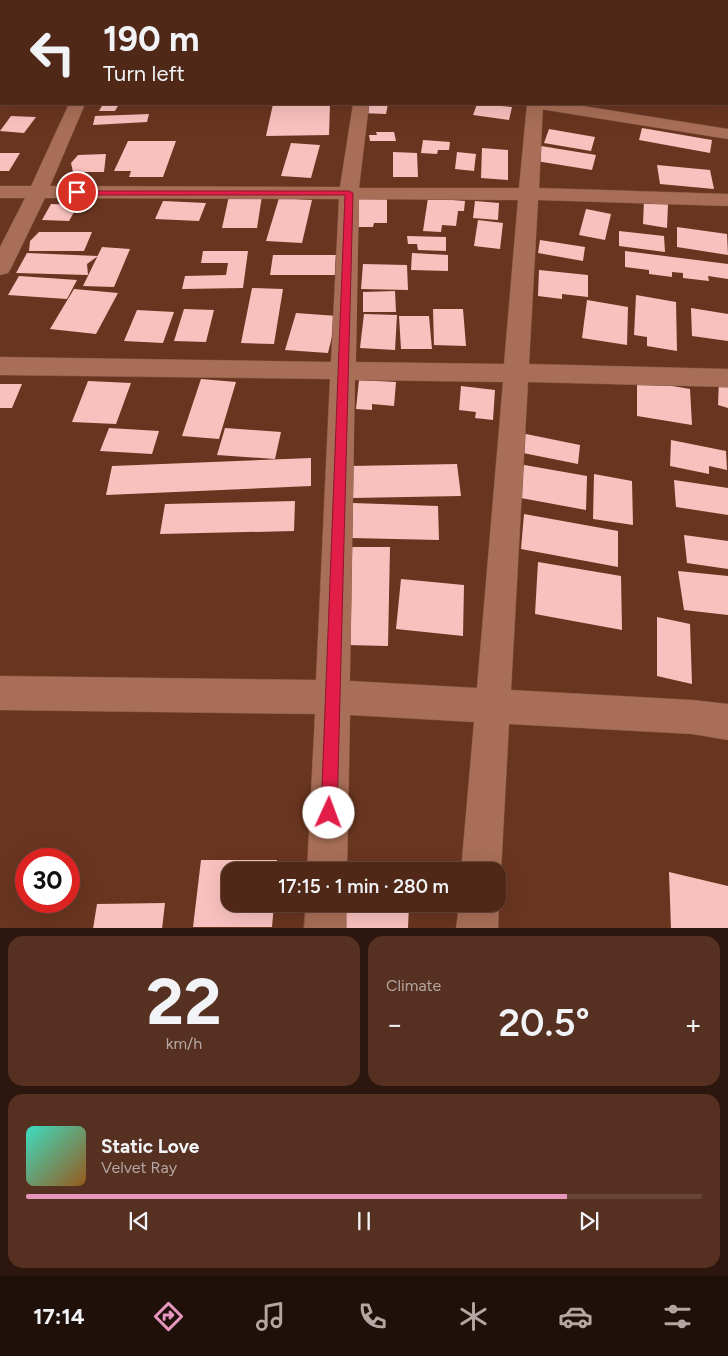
<!DOCTYPE html>
<meta charset="utf-8">
<style>
:root{--surface:#502818;--page:#563021;--text:#f1f3f6;--muted:#b4a6a2;--line:#674437;--accent:#e797bd}
body{margin:0;font-family:Figtree,sans-serif;background:var(--page);color:var(--text);height:100vh;display:flex;flex-direction:column;font-size:19px;white-space:nowrap}
*{box-sizing:border-box;margin:0}
p{font-size:16px;color:var(--muted)}
.icon{flex:none;width:28px;height:28px;fill:none;stroke:currentColor;stroke-width:2;stroke-linecap:round;stroke-linejoin:round}
.map{position:relative;height:928px;overflow:hidden}
.side{display:flex;flex-direction:column;gap:8px;padding:8px;background:#2c160d;flex:1}
.side>*{flex:none}
.hud{position:absolute;left:0px;top:0px;width:729px;height:105px;box-shadow:0 5px 20px #0002,0 0 0 1px var(--line);background:#502818;color:var(--text);overflow:hidden}
.speed{position:absolute;left:15px;top:848px;display:flex;gap:10px;font-size:25px;font-weight:700;text-align:center}
.speed>*{display:grid;place-content:center;width:65px;height:65px;border-radius:50%;background:var(--surface);box-shadow:0 5px 20px #0002,0 0 0 1px var(--line);line-height:1}
.speed .limit{border:8px solid #d22;background:#fff;color:#111}
.pin{position:absolute;display:grid;place-items:center;width:42px;height:42px;color:#fff;margin:-21px;border:2px solid #fff;border-radius:50%;box-shadow:0 1px 5px #0007}
.me{position:absolute;width:55px;margin:-28px;rotate:2deg;stroke-linejoin:round;filter:drop-shadow(0 0 4px #0008)}
.turn{display:flex;align-items:center;gap:18px;height:105px;padding:0 20px;font-size:22px}
.turn .icon{width:65px;height:65px;stroke-width:2.5}
.turn b{display:block;font-size:35px;line-height:42px}
.big{font-size:38px;font-weight:600;line-height:1.1}
.side .card{flex:1;display:flex;flex-direction:column;justify-content:center;gap:8px;min-width:0;padding:0 18px;border-radius:15px;background:var(--page)}
.side .dial{align-items:center;gap:0}
.dial b{font-size:65px;line-height:1}
.song{display:flex;align-items:center;gap:15px}
.cover{width:60px;height:60px;border-radius:8px;background:linear-gradient(135deg,hsl(170 70% 55%),hsl(30 70% 35%))}
.played{height:5px;border-radius:2px;background:linear-gradient(90deg,var(--accent) 80%,var(--line) 80%)}
.keys{display:flex;justify-content:space-around;direction:ltr}
.heat{display:flex;justify-content:space-between;align-items:center;font-size:28px;direction:ltr}
.side .tiles{flex:1;display:grid;gap:8px;grid-template-columns:1fr 1fr}
.card:last-child{grid-column:span 2}
.trip{position:absolute;left:221px;top:862px;width:285px;height:50px;border-radius:15px;background:var(--surface);box-shadow:0 5px 20px #0002,0 0 0 1px var(--line);font-weight:600;line-height:50px;text-align:center}
.tab-bar{display:flex;height:80px;justify-content:space-around;align-items:center;background:#20100a;color:var(--muted)}
.tab-bar .icon{width:35px;height:35px}
.tab-bar .selected{color:var(--accent)}
.tab-bar b{font-size:22px;color:var(--text)}
.map>svg:first-child{display:block}
.building{fill:#f9c1be}
.lines{fill:none;stroke-linecap:round;stroke-linejoin:round}
.lane-casing{stroke:#7f5340;stroke-width:18}
.street-casing{stroke:#7f5340;stroke-width:1}
.secondary-casing{stroke:#7f5340;stroke-width:1}
.lane{stroke:#a86e57;stroke-width:16}
.street{fill:#a86e57;fill-rule:evenodd}
.secondary{fill:#a86e57;fill-rule:evenodd}
.route{fill:#e11d48;stroke:#92132f}
</style>
<div class="map">
<svg width="728" height="929" viewBox="0 0 728 929">
<rect width="100%" height="100%" fill="#6a3520"/>
<path class="building" d="M103,104H119L115,111H99Z
M273,104H330L329,135L266,136Z
M363,104H388L386,114L361,113Z
M477,104L512,107L509,120L473,115Z
M149,114L147,122L93,125L95,116Z
M11,116L36,117L24,133L0,131Z
M642,128L712,140L710,153L639,140Z
M549,129L595,137L591,151L544,143Z
M376,132H394L396,141H370L369,135H377Z
M423,140L450,142L449,150H438L437,154L421,153Z
M128,141H176L163,177H129L131,171H114Z
M291,143L320,145L311,178L281,176Z
M541,146L596,155L592,170L536,161Z
M482,148L508,150V180L481,178Z
M393,152L417,153L418,177H393Z
M457,152L476,154L474,171L455,169Z
M0,153H20L9,171H0Z
M106,154L104,172H73L71,163L78,155Z
M657,165L710,170L714,189L660,184Z
M358,194L387,195V223H374L373,227H355Z
M229,196H262L257,228H222Z
M279,198L312,200L302,243L266,241Z
M428,198L465,201L464,211H458L456,226L442,225L441,232L423,231Z
M644,200L668,204L667,228L643,224Z
M163,201L206,203L199,221L155,219Z
M475,201L499,203L498,220L473,218Z
M51,204L78,205L69,221L42,220Z
M586,209L611,214L605,240L579,235Z
M478,220L503,223L500,249L474,246Z
M677,227L727,234L728,255L677,247Z
M619,231L664,236L665,252L619,246Z
M39,232H92L84,251H29L30,241Z
M407,236L446,237V251L418,250L417,244H408Z
M540,240L585,247L583,261L538,253Z
M102,247L130,249L114,287L83,286Z
M203,251H248L243,288L182,289L185,276L226,275L228,263H201Z
M625,251L728,264V279L708,276L709,281L683,278V273L672,272V277L649,274V270L625,267Z
M27,253L98,256L87,264L88,275L16,273Z
M412,253L448,255V271L411,270Z
M273,255H336L335,275H270Z
M363,264L407,265L408,290L361,289Z
M539,270L588,275V297L562,294V299L538,296Z
M19,276L77,280L67,299L8,295Z
M252,288L283,289L274,344L241,343Z
M74,289L118,293L96,334L50,329Z
M395,291L396,312H363V292Z
M636,295L676,302L677,351L647,346V337L634,335Z
M587,300L628,307L627,345L582,338Z
M691,308L728,314V341L692,336Z
M184,309L214,310L206,342L174,341Z
M433,309H463L466,346L434,345Z
M137,310L174,312L163,343L124,341Z
M296,313L337,316L328,353L285,350Z
M364,314L397,315L395,350L360,348Z
M399,316H429L432,349H401Z
M201,379L236,382L219,439L182,436Z
M719,379L728,381V408L718,405Z
M359,380L396,382L394,406L372,404V410L356,409Z
M637,380L690,389L692,425L637,416Z
M88,381L131,383L116,424L72,422Z
M0,384H22L12,408H0Z
M461,386L495,390L493,420L475,418L476,412L459,410Z
M109,428L159,431L152,454L100,451Z
M225,428L281,432L275,459L217,455Z
M521,433L580,445L578,464L518,452Z
M671,440L726,451L727,470L709,466V474L670,466Z
M311,458V486L106,495L112,466Z
M513,463L587,476L586,510L510,496Z
M457,464L461,496L352,498L351,466Z
M594,474L632,481L633,525L593,519Z
M674,480L728,488V515L676,507Z
M295,501L294,531L160,534L165,504Z
M353,503L438,506L439,540L351,538Z
M524,514L618,531V567L521,549Z
M684,535L728,541V569L687,563Z
M351,547H390L388,646L346,645Z
M538,562L621,576L622,630L535,614Z
M678,571L728,576V615L684,610Z
M401,579L464,585L463,636L396,629Z
M657,617L690,624L692,684L657,676Z
M201,860H277L276,871H230V904H274L272,927H193Z
M669,872L728,886V929H671Z
M165,903L162,929H93L97,904Z
M332,904H409L408,929L330,928Z"/>
<g class="lines">
<defs>
<path id="lane" d="M728,34V35"/>
<path id="street" d="M278,0H292V1H278Z
M512,0H526L527,1H513Z
M0,4H1V12H0Z
M69,104H85L50,186L340,187L353,104H369L359,188H519L527,104H543L539,188L728,194V206L538,200L529,364L728,369V387L528,382L511,690L692,700L728,704V740L692,734L509,724L501,871L498,879V871H461L474,722L350,715L347,871H307L315,714L0,710V676L316,680L330,379L0,375V357L331,362L339,199L45,198L11,268L8,273L0,275V247L25,198H0V186H31ZM359,199L518,200L504,364L356,362ZM355,380L503,382L477,688L350,681Z
M498,900L499,904L498,929H456L459,904H498Z
M306,904H346V929H304Z"/>
<path id="secondary" d="M0,61H1V71H0Z
M532,104H570L728,129V139L540,109L534,108Z"/>
</defs>
<use href="#lane" class="lane-casing"/>
<use href="#street" class="street-casing"/>
<use href="#secondary" class="secondary-casing"/>
<use href="#lane" class="lane"/>
<use href="#street" class="street"/>
<use href="#secondary" class="secondary"/>
</g>
<path class="route" d="M74,191H349L353,193L337,813L334,819L329,821L323,819L321,813L345,195H77L74,194Z"/>
</svg>
<div class="speed"><div class="limit">30</div></div>
<div class="pin" style="left:77px;top:192px;background:#d93025"><svg class="icon" aria-label="arrive" viewBox="0 0 24 24"><path d="M6 21V4h12l-3 4 3 4H6"/></svg></div>
<svg class="me" style="left:329px;top:813px" viewBox="-20 -20 40 40"><circle r="19" fill="#fff"/><path d="M0-13L10 11 0 6-10 11z" fill="#e11d48"/></svg>
<div class="trip">17:15 · 1 min · 280 m</div>
<div class="hud">
<div class="turn"><svg class="icon" aria-label="left" viewBox="0 0 24 24"><path d="M17 20v-9H6M10 6l-5 5 5 5"/></svg><div><b>190 m</b>Turn left</div></div>
</div>
</div>
<section class="side">
<div class="tiles">
<div class="card dial"><b>22</b><p>km/h</p></div>
<div class="card"><p>Climate</p>
<div class="heat"><a>−</a><b class="big">20.5°</b><a>+</a></div>
</div>
<div class="card">
<div class="song"><i class="cover"></i><div><b>Static Love</b><p>Velvet Ray</p></div></div>
<div class="played"></div>
<div class="keys"><svg class="icon" aria-label="previous" viewBox="0 0 24 24"><path d="M18 5L8 12l10 7zM5 5v14"/></svg><svg class="icon" aria-label="pause" viewBox="0 0 24 24"><path d="M8 5v14M16 5v14"/></svg><svg class="icon" aria-label="next" viewBox="0 0 24 24"><path d="M6 5l10 7-10 7zM19 5v14"/></svg></div>
</div>
</div>
</section>
<nav class="tab-bar">
<b>17:14</b>
<svg class="icon selected" aria-label="directions" viewBox="0 0 24 24"><path d="M12 3l9 9-9 9-9-9zM9 14v-3h6M13 9l2 2-2 2"/></svg>
<svg class="icon" aria-label="music" viewBox="0 0 24 24"><path d="M9 18V5l10-2v13"/><circle cx="6" cy="18" r="3"/><circle cx="16" cy="16" r="3"/></svg>
<svg class="icon" aria-label="phone" viewBox="0 0 24 24"><path d="M5 4h4l2 5-3 2q2 4 5 5l2-3 5 2v4C11 20 4 13 5 4z"/></svg>
<svg class="icon" aria-label="climate" viewBox="0 0 24 24"><path d="M12 3v18M4 7l16 10M4 17L20 7"/></svg>
<svg class="icon" aria-label="car" viewBox="0 0 24 24"><path d="M5 17H2v-5l4-1 3-4h7l3 4 3 1v5h-3M9 17h6M6 11h13"/><circle cx="7" cy="17" r="2"/><circle cx="17" cy="17" r="2"/></svg>
<svg class="icon" aria-label="filters" viewBox="0 0 24 24"><path d="M4 7h16M4 17h16"/><circle cx="9" cy="7" r="2"/><circle cx="15" cy="17" r="2"/></svg>
</nav>
